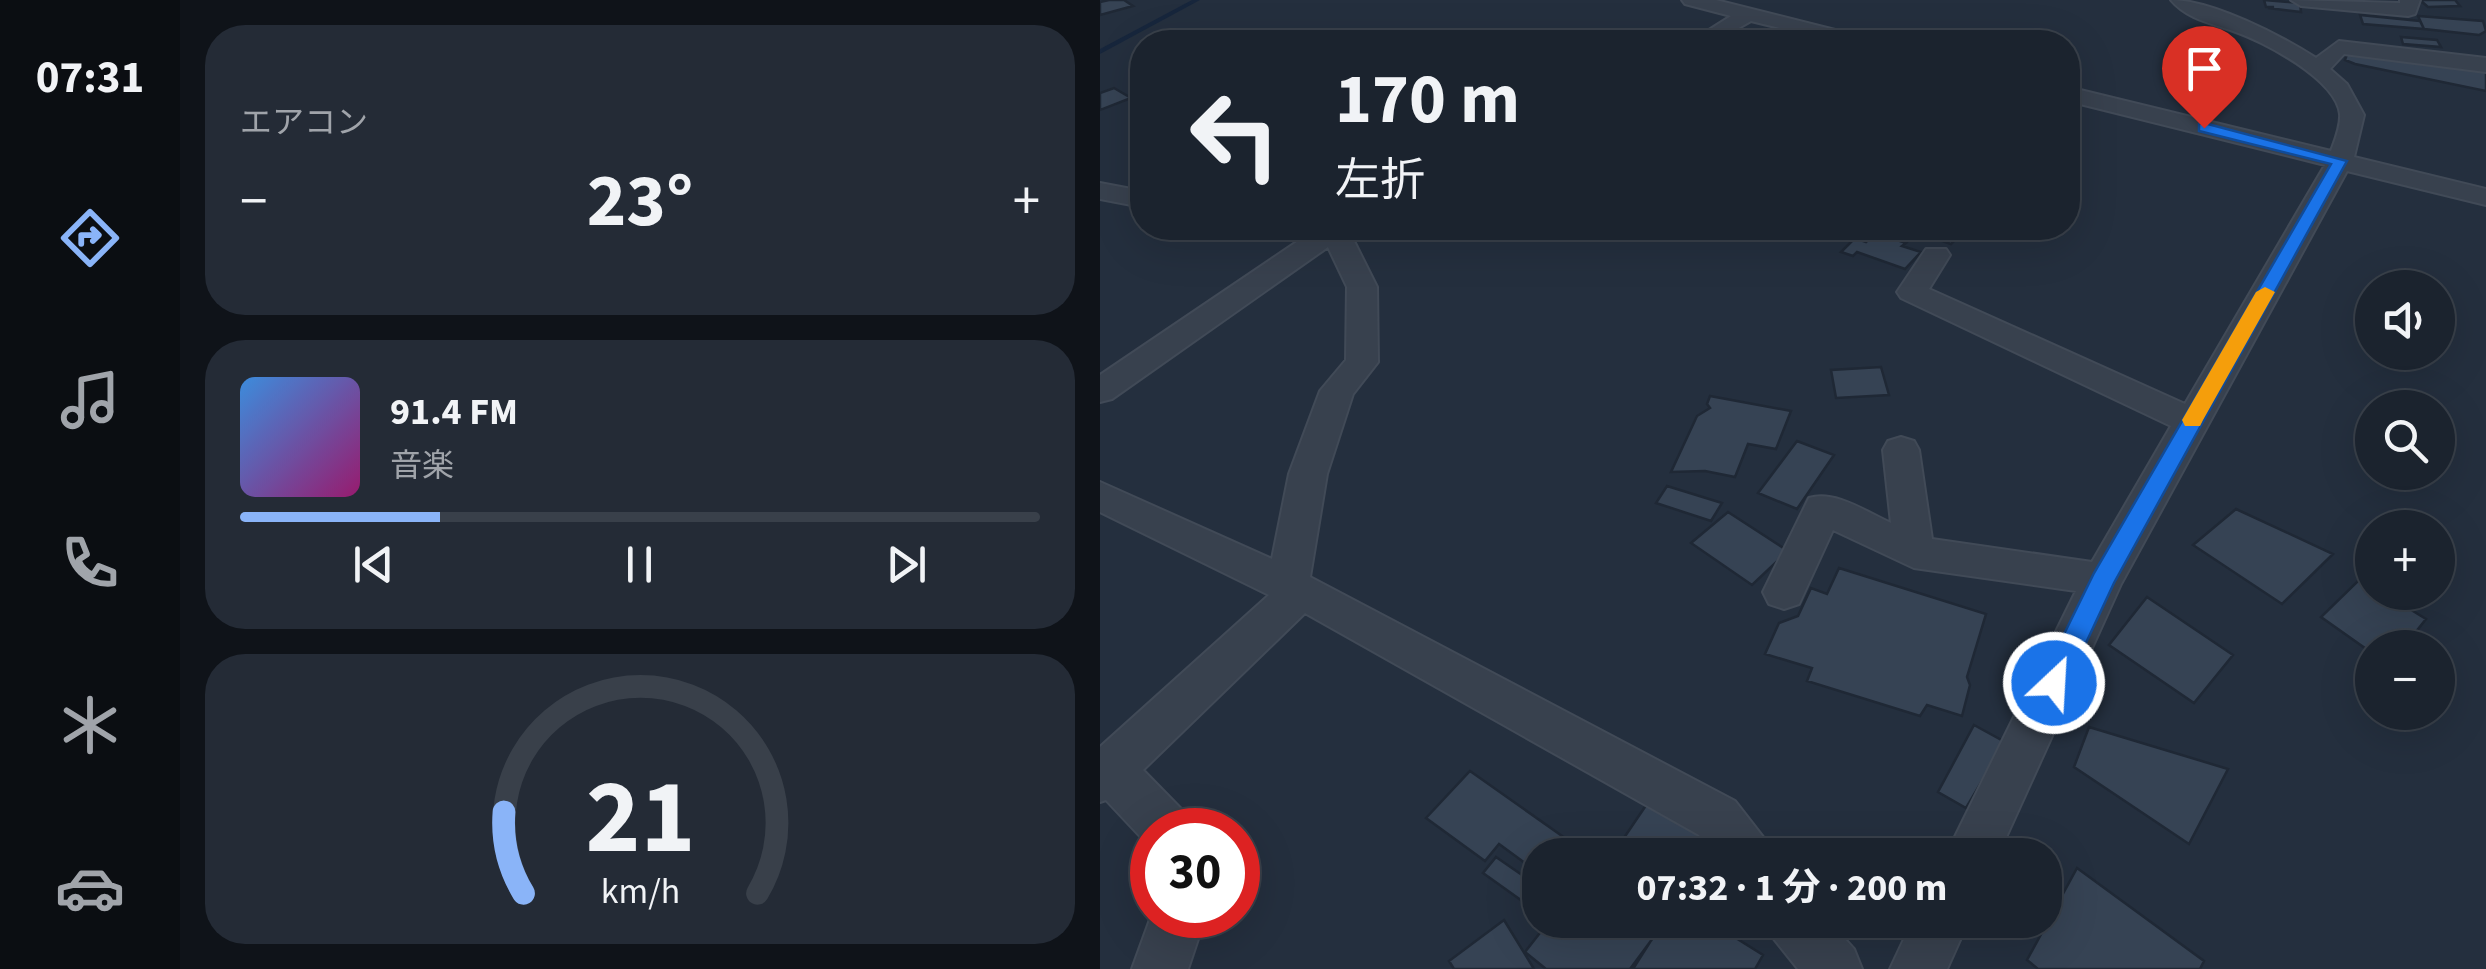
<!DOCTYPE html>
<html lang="ja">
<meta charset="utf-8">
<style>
:root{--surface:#1b232e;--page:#242b36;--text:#f1f3f6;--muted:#a0a4aa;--line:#39404a;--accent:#8ab4f8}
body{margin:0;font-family:"Source Sans 3","Noto Sans JP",sans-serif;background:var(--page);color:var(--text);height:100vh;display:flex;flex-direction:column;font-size:38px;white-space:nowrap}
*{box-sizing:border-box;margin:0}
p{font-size:32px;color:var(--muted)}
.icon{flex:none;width:55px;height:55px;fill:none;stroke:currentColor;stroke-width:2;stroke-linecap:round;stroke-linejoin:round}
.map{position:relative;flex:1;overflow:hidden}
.panel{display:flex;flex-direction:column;gap:25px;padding:25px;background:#0f1319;width:920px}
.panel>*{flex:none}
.top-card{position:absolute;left:30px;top:30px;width:950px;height:210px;border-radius:40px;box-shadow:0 10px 40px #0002,0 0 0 2px var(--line);background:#1b232e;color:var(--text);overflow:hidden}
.buttons{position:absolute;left:1255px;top:270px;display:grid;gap:20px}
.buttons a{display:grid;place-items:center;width:100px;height:100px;border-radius:50%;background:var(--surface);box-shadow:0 10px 40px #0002,0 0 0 2px var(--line);font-size:50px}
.speed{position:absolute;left:30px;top:808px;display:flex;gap:20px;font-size:50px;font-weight:700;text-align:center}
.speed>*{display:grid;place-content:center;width:130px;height:130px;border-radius:50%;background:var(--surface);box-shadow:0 10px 40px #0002,0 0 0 2px var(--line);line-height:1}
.speed .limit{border:15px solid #d22;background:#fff;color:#111}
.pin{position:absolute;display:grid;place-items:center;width:85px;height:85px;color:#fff;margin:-102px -42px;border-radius:50% 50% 50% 0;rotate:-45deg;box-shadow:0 0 10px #0007}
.pin .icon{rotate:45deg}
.me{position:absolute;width:110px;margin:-55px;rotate:25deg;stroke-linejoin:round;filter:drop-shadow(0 0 8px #0008)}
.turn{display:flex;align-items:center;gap:35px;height:210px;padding:0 40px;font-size:45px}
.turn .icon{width:130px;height:130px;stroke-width:2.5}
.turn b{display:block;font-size:70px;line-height:85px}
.big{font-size:75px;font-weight:700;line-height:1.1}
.panel .card{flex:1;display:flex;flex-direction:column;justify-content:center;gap:15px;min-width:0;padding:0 35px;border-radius:40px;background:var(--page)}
.panel .dial{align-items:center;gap:0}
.dial svg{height:260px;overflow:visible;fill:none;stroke:var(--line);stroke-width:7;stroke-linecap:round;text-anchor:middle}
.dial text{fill:var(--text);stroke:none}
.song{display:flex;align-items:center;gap:30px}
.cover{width:120px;height:120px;border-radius:15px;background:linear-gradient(135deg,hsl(210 70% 55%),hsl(320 70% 35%))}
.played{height:10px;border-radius:5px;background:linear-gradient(90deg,var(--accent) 25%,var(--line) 25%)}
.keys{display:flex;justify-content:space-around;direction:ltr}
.heat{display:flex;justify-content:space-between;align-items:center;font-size:55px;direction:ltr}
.trip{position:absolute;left:422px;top:838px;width:540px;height:100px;border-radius:40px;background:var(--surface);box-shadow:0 10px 40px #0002,0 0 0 2px var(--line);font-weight:700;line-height:100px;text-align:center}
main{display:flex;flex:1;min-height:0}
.tab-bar{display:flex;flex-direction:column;width:180px;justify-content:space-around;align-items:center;background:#0b0e12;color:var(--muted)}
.tab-bar .icon{width:70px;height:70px}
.tab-bar .selected{color:var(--accent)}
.tab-bar b{font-size:45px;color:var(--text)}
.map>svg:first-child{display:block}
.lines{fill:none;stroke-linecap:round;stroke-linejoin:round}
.stream{fill:#17263c;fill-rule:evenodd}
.building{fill:#364354;stroke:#1f2835;stroke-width:2.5}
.street-casing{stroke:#414a57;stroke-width:4}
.street{fill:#38414e;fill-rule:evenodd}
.route{fill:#1a73e8;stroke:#114b97;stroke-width:2.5}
.slow{fill:#f59e0b}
</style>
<main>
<nav class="tab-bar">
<b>07:31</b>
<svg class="icon selected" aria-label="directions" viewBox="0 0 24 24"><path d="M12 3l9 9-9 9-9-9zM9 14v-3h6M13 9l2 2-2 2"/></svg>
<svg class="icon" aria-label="music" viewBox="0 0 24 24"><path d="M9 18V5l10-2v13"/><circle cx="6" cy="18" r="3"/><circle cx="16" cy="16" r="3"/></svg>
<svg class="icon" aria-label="phone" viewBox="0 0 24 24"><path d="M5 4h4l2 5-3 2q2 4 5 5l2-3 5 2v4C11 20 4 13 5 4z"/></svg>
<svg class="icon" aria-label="climate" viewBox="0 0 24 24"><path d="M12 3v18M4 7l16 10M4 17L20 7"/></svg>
<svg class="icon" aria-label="car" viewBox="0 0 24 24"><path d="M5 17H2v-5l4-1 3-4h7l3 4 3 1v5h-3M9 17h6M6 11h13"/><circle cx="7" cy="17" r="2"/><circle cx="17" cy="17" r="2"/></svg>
</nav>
<section class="panel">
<div class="card"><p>エアコン</p>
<div class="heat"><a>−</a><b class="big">23°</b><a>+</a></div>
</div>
<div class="card">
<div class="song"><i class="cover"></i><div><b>91.4 FM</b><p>音楽</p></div></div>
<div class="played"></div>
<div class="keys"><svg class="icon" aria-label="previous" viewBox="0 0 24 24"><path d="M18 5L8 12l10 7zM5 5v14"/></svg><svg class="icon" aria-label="pause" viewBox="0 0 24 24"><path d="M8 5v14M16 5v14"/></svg><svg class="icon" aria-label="next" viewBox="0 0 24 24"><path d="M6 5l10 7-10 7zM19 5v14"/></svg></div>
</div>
<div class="card dial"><svg viewBox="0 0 100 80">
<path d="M14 69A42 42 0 1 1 86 69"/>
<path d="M14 69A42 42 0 0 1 8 44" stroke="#8ab4f8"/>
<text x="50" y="56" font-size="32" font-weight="700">21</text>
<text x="50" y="72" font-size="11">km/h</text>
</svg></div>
</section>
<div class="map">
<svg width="1386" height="969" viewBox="0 0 1386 969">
<rect width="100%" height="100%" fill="#242f3e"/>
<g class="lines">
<path class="stream" d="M92,0H100L0,54V49Z"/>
</g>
<path class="building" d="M9,0H24L33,6L0,15V2Z
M1164,0L1200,3L1201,12L1168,8L1174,7H1166Z
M1320,0H1355L1360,6L1328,7Z
M1260,15L1320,21L1324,29L1263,24Z
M1318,16L1383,21L1386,31L1379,35L1324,29Z
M1301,37L1337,40L1341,47L1303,44Z
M1247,54L1386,70V91L1255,64L1245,60Z
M14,88L31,98L0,110V93Z
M845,228H852L864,231L851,244L834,238Z
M776,233L806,243L802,246L821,252L805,269L757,252L753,256L741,252L755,238L766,242Z
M781,367L789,395L736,398L731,370Z
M610,396L691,411L676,449L648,444L635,477L605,471L571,472L597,416L610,408L607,404Z
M697,441L734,455L697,509L658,493Z
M567,486L622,503L611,521L556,503Z
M1136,509L1233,554L1182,604L1093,545Z
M628,512L688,551L652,585L591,543Z
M739,568L886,614L867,677L870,685L862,716L827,705L820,716L707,681L712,668L665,654L679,623L698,616L711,588L727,594Z
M1260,579L1272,587V592H1282L1326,619L1303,648H1272V653L1221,617Z
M1047,597L1133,655L1094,703L1009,645Z
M874,725L905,742L866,808L838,792Z
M989,727L1128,769L1089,844L974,767Z
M370,771L472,843L462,855H440V874L399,844L385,861L326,818Z
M551,798L610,831L595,855L513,854Z
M396,857L438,886L425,903L383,873Z
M977,868L1104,961L1100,969H938L927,960Z
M404,920L434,969H354L349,961Z
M450,920H541L553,938L530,969H446L425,952Z
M564,920H607L663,955L655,969H533Z"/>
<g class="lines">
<defs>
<path id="street" d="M582,0H616L767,38L770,42H737L651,21L614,42H590L631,16L585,4Z
M1071,0C1112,0 1180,35 1216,58L1239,41L1386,58V72L1244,54L1230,69L1247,84L1264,115L1254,157L1386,189V205L1247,171L1021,584L898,855H846L976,591L814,568L733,530L699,604L684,609L669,604L663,592L709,498C736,490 766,512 791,523L783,450L788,441L801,437L814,441L819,450L832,539L992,562L1071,426L801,298L797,292L826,249H846L850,255L829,289L1085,404L1225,165L968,101V87L1231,151C1235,140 1241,126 1240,114C1236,79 1163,41 1133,31C1111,23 1087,19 1071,0Z
M1191,0L1300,3V0H1320L1315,14L1308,16L1201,6Z
M0,183L42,191V207L0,199Z
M225,228H262L252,237L277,287L278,362L253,394L227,474L210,577L635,801L663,837L671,855H614L599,835L205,613L43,770L84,812L91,830H52V849L6,800L0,802V747L169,595L0,512V482L172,559L189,474L220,391L246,360L247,287L228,247L12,399L0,402V375L207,235Z
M52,914L106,915L88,969H32Z
M666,920H728L754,949L762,969H698L674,939Z
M813,920H869L847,969H790Z"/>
</defs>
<use href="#street" class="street-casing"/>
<use href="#street" class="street"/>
</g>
<path class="route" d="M1104,123L1247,161L1014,583L963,692L954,695L944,692L940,683L994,573L1231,164L1099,131V124Z"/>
<path class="slow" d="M1165,287L1175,292L1103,420L1100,426H1085L1082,420L1156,292Z"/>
</svg>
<div class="buttons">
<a><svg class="icon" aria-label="sound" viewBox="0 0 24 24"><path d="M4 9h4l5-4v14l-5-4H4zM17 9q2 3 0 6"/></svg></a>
<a><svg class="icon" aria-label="search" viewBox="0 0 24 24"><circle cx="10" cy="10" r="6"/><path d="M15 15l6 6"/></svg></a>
<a>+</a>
<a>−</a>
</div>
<div class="speed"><div class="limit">30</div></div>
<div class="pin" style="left:1104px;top:128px;background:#d93025"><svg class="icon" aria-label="arrive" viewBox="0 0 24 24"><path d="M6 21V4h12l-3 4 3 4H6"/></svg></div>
<svg class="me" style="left:954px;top:683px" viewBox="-20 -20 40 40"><circle r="17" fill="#1a73e8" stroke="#fff" stroke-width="3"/><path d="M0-11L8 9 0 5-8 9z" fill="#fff"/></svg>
<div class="trip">07:32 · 1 分 · 200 m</div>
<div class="top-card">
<div class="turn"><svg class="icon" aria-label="left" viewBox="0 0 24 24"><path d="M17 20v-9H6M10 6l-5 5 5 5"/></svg><div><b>170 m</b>左折</div></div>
</div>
</div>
</main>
